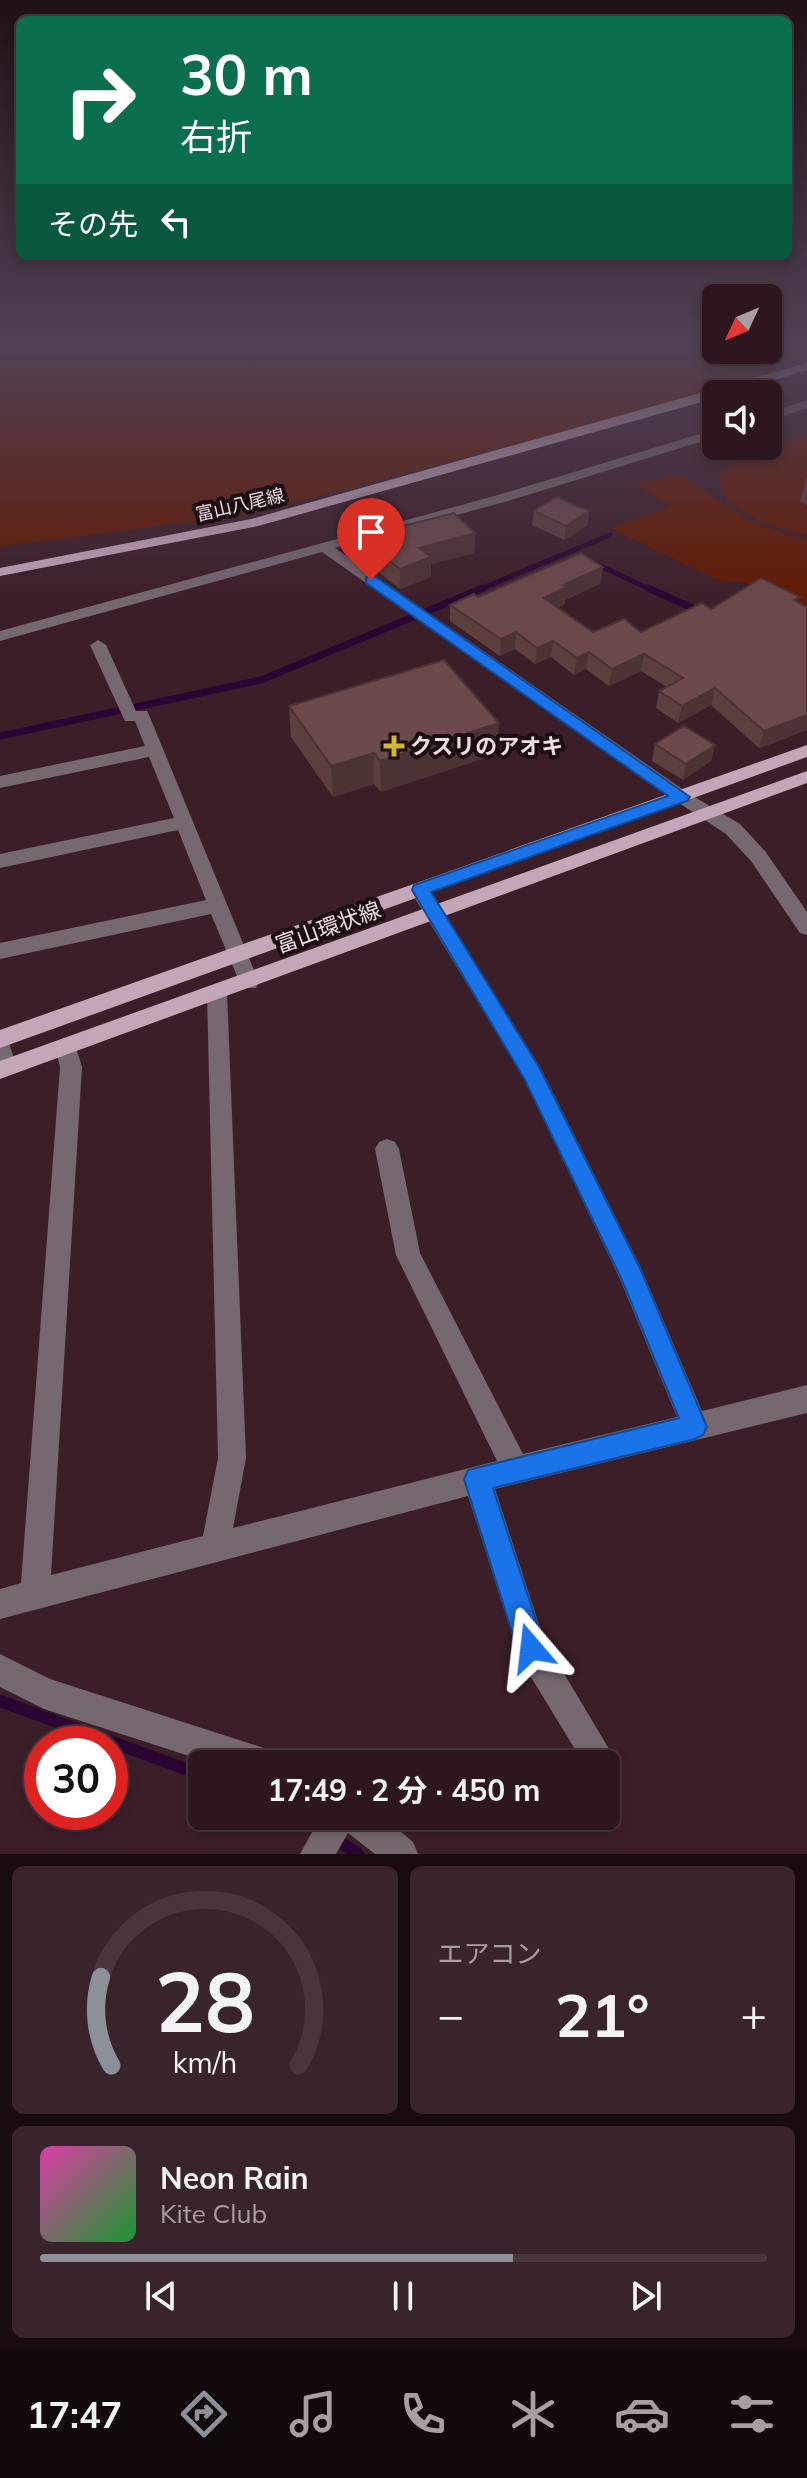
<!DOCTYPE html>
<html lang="ja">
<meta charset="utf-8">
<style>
:root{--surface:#2d161f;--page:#39232c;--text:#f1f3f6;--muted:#a79fa4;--line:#48353d;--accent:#8c9099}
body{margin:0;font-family:Mulish,"Noto Sans JP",sans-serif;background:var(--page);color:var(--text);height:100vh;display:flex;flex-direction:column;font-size:30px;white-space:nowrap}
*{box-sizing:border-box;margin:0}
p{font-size:26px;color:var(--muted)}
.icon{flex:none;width:44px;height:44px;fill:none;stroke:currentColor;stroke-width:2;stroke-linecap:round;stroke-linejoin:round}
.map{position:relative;height:1854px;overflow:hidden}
.side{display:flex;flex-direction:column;gap:12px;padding:12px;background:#190c11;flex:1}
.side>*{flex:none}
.top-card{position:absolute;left:16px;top:16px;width:776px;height:244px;border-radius:12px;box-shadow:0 4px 12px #0003,0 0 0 2px var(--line);background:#0b6e4f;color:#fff;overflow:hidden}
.needle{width:52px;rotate:226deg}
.tools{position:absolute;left:702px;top:284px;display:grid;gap:16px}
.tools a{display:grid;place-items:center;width:80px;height:80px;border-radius:12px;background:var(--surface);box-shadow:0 4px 12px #0003,0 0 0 2px var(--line);font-size:40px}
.speed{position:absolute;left:24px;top:1726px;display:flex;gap:16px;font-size:40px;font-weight:700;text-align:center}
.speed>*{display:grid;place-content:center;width:104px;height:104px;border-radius:50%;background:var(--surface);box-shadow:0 4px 12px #0003,0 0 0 2px var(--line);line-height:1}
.speed .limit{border:12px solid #d22;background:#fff;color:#111}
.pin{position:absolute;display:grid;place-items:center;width:68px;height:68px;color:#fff;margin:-82px -34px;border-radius:50% 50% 50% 0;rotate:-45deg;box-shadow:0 0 8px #0007}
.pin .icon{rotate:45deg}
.me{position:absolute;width:88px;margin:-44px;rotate:343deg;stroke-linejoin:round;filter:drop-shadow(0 0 6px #0008)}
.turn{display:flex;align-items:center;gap:28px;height:168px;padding:0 32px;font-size:36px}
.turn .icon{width:104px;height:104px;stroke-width:2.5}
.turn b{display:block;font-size:56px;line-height:68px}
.then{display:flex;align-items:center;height:76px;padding:0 32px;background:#0003;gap:16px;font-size:30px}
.big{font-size:60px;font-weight:700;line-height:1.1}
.side .widget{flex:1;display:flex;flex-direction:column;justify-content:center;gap:12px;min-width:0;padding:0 28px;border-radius:12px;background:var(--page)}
.side .dial{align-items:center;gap:0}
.dial svg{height:208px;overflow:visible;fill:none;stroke:var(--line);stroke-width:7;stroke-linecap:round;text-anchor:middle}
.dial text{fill:var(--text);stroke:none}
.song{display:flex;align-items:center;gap:24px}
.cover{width:96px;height:96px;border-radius:12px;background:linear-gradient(135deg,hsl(320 70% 55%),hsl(130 70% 35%))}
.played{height:8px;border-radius:4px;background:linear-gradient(90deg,var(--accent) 65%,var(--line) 65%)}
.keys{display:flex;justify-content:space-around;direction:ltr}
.heat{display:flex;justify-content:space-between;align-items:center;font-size:44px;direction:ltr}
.side .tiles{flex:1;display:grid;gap:12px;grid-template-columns:1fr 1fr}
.widget:last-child{grid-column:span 2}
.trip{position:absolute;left:188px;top:1750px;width:432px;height:80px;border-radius:12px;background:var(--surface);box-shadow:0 4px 12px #0003,0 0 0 2px var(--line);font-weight:700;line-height:80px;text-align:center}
.tabs{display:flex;height:128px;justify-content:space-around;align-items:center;background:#12090c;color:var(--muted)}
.tabs .icon{width:56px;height:56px}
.tabs .on{color:var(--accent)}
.tabs b{font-size:36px;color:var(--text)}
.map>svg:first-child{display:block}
.green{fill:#631901}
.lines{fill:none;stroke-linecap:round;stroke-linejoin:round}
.stream-far2{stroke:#2a0432;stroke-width:5}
.stream-far1{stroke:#2a0432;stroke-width:7}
.stream{stroke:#2a0432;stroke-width:12}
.minor{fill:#766871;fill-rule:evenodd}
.major{fill:#c3a7b9;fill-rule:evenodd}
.wall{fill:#5d3f40}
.shaded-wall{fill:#4c3334}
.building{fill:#6c494a;stroke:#4c3334;stroke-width:2}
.route{fill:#1a73e8;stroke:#114b97;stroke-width:2}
.poi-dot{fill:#d5b534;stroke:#1b0d12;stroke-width:3}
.labels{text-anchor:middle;stroke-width:8;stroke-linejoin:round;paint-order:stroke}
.far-street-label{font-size:18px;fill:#f2dde3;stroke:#1b0d12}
.poi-label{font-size:22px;font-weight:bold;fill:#f2dde3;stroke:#1b0d12;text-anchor:start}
.street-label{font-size:22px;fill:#f2dde3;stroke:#1b0d12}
</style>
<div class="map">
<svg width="807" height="1854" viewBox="0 0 807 1854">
<rect width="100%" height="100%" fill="#3c1e29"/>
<path class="green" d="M0,350H807V361L665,405L255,513L0,547Z
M807,436V535C777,528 721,516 719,477C742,445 771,443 807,436Z
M682,475L746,519L782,533L807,539V617C785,603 752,574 725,583L609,528L672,507L635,484Z"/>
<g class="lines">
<path class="stream-far2" d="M596,564L652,590
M478,590L610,535"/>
<path class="stream-far1" d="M648,588L699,611
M0,736L261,680L483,588"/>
<path class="stream" d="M0,1701L202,1775
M303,1816L324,1831
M335,1839L358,1854"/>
<path class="minor" d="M807,400V408L768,421V413Z
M716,429V437L508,501L335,548L688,793L740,824L765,851L807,912V935L800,933L751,861L726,834L676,801L322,552L0,641V631L498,495Z
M98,640L106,645L136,711H147L149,715L259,982L256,988H242L211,914L0,959V943L206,900L178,830L0,868V854L174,818L149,757L0,788V776L145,746L135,721H125L123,717L90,645Z
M420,883L427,885L540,1067L640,1266L702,1411L807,1385V1413L495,1489L544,1640L618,1764L614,1776L606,1779V1764H584L520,1659L468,1496L0,1619V1589L21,1583L60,1067L55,1047L58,1041L66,1038L74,1041L82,1067L51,1575L203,1536L218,1458L207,993L210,987H224L227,993L246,1458L233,1528L497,1461L396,1255L375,1149L379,1142L387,1139L395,1142L399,1149L420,1253L523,1454L677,1417L620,1279L524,1078L410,890Z
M0,1037L8,1040L17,1068L14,1074L0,1075Z
M0,1654L50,1679L264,1748L276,1752L280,1764H214L44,1709L0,1687Z
M321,1816H382L413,1842L418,1854H375L348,1833L336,1854H300Z"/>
<path class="major" d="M807,363V370L728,394H716V398L258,526L0,576V568L251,519Z
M807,745V757L0,1048V1030Z
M807,771V783L0,1079V1061Z"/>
</g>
<path class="wall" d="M807,476V505L800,501Z
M534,511L588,525L564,540L532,525Z
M395,528L475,533L474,553L431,564V577L400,589L355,554V534Z
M601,583L565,600V604L558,607L593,632H641L711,609L798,603L807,607V730L759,748L711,705L678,723L656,708L659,691L667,687L641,671L609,686L586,669L574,675L551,657L535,664L515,649L500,656L450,621V605L478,597Z
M289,706L497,754L381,792L374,784L333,797L291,737Z
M655,744L715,745L711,761L683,780L652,761Z"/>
<path class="shaded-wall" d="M589,511L588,525L564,540L566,526Z
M475,533L474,553L431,564V577L400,589V569L419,548Z
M603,567L601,583L565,600V604L543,615L544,598L563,585Z
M516,632L515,649L500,656L501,639Z
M553,641L551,657L535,664L537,648Z
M589,652L586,669L574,675L577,658Z
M644,654L641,671L609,686L612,669Z
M715,688L711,705L678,723L682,706Z
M807,715V730L759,748L764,731Z
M499,723L497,754L381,792L380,761Z
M715,745L711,761L683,780L686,764Z
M374,753V784L333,797L331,766Z"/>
<path class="building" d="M556,497L589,511L566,526L534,511Z
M454,513L475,533L419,548L431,557L400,569L355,534L388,522L395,528Z
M581,553L603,567L563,585L567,587L544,598L593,632L624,619L641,632L702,603L711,609L761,578L800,597L794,600L807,607V715L764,731L715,688L682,706L659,691L683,678L644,654L612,669L589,652L577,658L553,641L537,648L516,632L501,639L450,605L474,594L478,597Z
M444,660L499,723L380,761L374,753L331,766L289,706Z
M684,726L715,745L686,764L655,744Z"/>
<linearGradient id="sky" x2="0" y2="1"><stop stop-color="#211017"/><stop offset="0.57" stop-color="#504154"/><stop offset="1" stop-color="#504154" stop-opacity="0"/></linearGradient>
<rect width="807" height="610" fill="url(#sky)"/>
<path class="route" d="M366,577H376L690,797L687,801L431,892L539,1067L639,1266L707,1427L703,1435L695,1439L493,1488L545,1648L541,1658L531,1662L521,1658L517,1648L464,1479L468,1470L679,1418L621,1278L524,1078L412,890L414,885L668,796L366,583Z"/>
<path class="poi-dot" d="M390 734h8v8h8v8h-8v8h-8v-8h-8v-8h8z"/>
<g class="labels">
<g class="far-street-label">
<text transform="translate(240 505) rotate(-13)" y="6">富山八尾線</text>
</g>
<g class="poi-label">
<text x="410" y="754">クスリのアオキ</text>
</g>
<g class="street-label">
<text transform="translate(328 927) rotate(-20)" y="8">富山環状線</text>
</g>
</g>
</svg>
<div class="tools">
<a><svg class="needle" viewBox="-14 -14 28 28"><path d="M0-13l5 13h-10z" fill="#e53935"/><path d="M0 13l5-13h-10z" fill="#a79fa4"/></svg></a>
<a><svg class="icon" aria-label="sound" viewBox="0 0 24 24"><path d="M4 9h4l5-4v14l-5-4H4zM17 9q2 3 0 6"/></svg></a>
</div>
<div class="speed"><div class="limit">30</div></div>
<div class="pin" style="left:371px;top:580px;background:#d93025"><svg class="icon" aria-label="arrive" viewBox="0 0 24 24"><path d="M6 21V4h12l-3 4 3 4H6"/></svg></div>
<svg class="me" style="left:531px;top:1648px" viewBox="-20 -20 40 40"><path d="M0-17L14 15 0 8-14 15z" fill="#1a73e8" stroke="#fff" stroke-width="4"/></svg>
<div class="trip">17:49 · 2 分 · 450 m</div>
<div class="top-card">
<div class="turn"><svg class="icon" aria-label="right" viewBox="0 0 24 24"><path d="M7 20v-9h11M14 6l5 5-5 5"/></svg><div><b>30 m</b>右折</div></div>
<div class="then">その先<svg class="icon" aria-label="left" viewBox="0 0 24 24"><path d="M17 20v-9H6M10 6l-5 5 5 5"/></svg></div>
</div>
</div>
<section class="side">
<div class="tiles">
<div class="widget dial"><svg viewBox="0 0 100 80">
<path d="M14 69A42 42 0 1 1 86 69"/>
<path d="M14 69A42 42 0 0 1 10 35" stroke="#8c9099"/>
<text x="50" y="56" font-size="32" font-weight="700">28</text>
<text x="50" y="72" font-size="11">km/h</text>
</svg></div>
<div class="widget"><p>エアコン</p>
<div class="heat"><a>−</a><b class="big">21°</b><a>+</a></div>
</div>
<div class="widget">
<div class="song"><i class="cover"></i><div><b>Neon Rain</b><p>Kite Club</p></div></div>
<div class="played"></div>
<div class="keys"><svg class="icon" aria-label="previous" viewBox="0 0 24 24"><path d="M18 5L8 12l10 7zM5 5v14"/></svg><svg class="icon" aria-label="pause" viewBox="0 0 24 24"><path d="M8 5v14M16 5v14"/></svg><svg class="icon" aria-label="next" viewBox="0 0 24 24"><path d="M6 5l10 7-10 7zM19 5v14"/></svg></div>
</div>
</div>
</section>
<nav class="tabs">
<b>17:47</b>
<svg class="icon on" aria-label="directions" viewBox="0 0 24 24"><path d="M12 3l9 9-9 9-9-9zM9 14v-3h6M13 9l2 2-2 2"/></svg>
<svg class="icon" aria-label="music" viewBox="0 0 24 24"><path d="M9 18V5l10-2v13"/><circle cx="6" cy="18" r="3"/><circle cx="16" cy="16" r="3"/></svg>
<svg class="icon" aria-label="phone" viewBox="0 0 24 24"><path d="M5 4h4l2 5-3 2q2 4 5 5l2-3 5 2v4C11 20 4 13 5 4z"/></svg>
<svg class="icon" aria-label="climate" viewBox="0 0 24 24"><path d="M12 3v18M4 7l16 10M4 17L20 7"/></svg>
<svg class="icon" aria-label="car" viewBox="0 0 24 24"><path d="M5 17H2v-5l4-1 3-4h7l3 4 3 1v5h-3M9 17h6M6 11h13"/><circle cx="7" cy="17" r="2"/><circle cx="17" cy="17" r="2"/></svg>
<svg class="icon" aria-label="filters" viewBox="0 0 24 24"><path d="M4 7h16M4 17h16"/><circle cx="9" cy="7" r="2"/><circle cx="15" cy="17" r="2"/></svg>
</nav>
